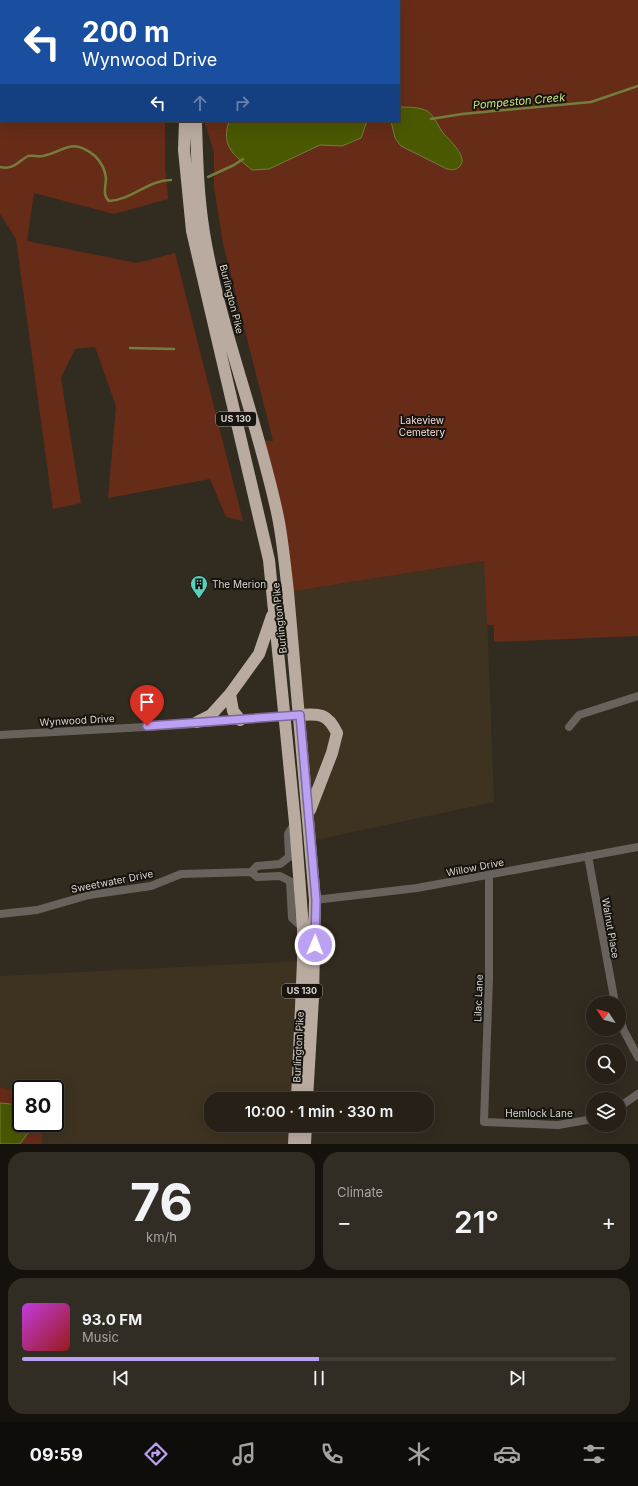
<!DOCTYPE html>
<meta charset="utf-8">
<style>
:root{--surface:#262017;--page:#322d24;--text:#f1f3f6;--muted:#a4a3a1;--line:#423e36;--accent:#bca0f2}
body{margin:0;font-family:Inter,sans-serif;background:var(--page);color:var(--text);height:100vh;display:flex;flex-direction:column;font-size:15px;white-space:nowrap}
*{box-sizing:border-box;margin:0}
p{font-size:13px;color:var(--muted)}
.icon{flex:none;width:22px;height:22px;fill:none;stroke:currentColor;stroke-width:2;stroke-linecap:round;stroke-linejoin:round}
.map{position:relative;height:1144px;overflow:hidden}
.details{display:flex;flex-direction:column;gap:8px;padding:8px;background:#15120d;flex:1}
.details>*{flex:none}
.guide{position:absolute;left:0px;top:0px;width:400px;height:122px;box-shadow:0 4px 16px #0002,0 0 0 1px var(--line);background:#1a4fa0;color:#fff;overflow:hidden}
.needle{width:26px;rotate:306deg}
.fabs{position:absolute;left:586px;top:996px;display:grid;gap:8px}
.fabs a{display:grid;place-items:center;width:40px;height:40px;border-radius:50%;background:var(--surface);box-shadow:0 4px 16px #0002,0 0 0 1px var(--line);font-size:20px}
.speed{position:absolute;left:12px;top:1080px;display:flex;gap:8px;font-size:20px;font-weight:700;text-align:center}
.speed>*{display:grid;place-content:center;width:52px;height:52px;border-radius:50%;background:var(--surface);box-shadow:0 4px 16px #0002,0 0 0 1px var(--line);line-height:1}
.speed .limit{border:2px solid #111;border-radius:6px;background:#fff;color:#111}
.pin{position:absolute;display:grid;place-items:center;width:34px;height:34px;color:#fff;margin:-41px -17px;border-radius:50% 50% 50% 0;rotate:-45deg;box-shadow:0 0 4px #0007}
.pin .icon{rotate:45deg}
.me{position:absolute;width:44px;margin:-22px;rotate:1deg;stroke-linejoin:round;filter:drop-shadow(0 0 3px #0008)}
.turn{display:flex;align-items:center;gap:14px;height:84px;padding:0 16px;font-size:18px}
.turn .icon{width:52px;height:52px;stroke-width:2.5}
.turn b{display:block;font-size:28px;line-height:34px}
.lanes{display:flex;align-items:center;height:38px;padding:0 16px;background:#0003;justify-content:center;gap:20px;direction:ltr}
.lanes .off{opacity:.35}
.big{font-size:30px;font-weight:600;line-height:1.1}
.details .card{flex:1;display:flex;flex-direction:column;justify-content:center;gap:6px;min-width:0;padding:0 14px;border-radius:16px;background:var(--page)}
.details .dial{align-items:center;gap:0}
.dial b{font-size:52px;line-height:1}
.song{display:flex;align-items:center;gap:12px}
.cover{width:48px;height:48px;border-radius:6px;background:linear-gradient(135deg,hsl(290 70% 55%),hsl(0 70% 35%))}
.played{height:4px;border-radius:2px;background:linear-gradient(90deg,var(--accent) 50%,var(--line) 50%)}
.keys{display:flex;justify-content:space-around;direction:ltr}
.heat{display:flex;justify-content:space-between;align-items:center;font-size:22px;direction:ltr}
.details .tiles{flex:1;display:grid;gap:8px;grid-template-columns:1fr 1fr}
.card:last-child{grid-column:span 2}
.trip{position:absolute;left:204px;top:1092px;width:230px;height:40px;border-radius:16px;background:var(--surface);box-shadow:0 4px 16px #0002,0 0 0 1px var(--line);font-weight:600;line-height:40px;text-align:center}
.dock{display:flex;height:64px;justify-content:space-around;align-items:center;background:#0f0d09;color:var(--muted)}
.dock .icon{width:28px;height:28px}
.dock .on{color:var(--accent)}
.dock b{font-size:18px;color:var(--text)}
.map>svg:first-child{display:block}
.built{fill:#3e3321;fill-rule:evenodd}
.green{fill:#662c18}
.water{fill:#4a5801;stroke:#757d3e}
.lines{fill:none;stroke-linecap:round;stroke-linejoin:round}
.stream{stroke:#757d3e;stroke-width:2.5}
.street{stroke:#68625d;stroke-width:8}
.highway{stroke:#baaba0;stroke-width:12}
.route-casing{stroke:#7a689d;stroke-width:10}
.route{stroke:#bca0f2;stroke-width:7}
.labels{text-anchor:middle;stroke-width:4;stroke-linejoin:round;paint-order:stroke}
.shield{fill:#17140f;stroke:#9f9a94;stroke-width:1}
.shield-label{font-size:9px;font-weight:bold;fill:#d9d4cd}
.street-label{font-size:10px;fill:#d9d4cd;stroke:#17140f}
.park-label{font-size:10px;fill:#f2dbd4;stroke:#17140f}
.poi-label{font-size:10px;fill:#d9d4cd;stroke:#17140f;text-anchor:start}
.water-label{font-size:11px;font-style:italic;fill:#cae27b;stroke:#17140f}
</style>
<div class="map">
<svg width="638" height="1144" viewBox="0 0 638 1144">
<rect width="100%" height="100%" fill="#322b1f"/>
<path class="built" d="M0,0H196L1,1V93Z
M485,561L494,802L311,841L288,592Z
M303,961L297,1099H211V1125H295L294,1144H0V976ZM21,1089H55V1123H21Z"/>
<path class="green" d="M206,0H638V636L494,642V625H487L484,561L288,592L257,440L273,441L223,244L214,187V152L204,121H399V1Z
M0,93L1,121H165V167L168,199L114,214L34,193L27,241L137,263L175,253L243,521L226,517L210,479L108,498L116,406L95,347L75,349L61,378L81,503L53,509L16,239L0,214Z
M0,1087L21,1093V1123H43L42,1144H0Z"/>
<path class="water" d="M399,107C407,107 420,107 427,111C435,116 438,127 444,134C449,140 470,158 459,167C456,170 452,170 447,169L401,146L395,138L391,121H399Z
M229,121H367L361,138L342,146L320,145L269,169L252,170C233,154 221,147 229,121Z
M0,1103L21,1105V1123H35L20,1144H0Z"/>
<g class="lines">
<path class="stream" d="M431,119L462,114L591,102L638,86
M0,167C14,170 17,162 28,156C33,155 38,157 43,156C66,151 71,137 95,156C101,162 105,169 106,178C106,186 102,195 109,201C132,200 148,180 171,180
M208,177L234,165L243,159
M130,348L174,349"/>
<path class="street" d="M569,727L579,715L638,696
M0,735L181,725L299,715
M588,856L615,1003
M251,872L257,866L280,864L289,857L288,834L295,823
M489,874V978L484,1122L558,1125L593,1119
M315,900L417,888L638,847
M0,914L37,910L89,895L151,886L181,874L251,872L257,877L280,876L290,881L292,918L303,928
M619,1016L624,1031L638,1057
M619,1107L638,1094"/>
<path class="highway" d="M195,1L196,0
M206,1V0
M185,121L184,150L192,231L269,560L295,823L303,928V961L297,1099
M196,121C197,159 198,195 204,233C220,329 258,421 278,517C283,542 285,567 288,592L315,900L313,998L307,1099
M299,715C320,713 328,714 337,733L332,753L310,810
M240,720L233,711L230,694L259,654L272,616
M197,722L211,715L230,694
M294,1144L295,1125
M305,1144L306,1125"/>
</g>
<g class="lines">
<defs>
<path id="route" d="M147,726L300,715L316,900L315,945"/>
</defs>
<use href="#route" class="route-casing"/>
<use href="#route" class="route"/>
</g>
<defs>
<symbol id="building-pin" viewBox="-11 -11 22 30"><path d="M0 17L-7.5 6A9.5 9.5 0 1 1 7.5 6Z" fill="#5bcebc" stroke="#17140f"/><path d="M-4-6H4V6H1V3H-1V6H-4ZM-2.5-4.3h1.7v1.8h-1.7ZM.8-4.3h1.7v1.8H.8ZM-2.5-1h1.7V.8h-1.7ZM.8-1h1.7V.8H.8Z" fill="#111"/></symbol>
</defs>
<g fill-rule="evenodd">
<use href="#building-pin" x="189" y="574" width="20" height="27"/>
</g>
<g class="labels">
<g class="shield">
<rect x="216" y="412" width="40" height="14" rx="3"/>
<rect x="282" y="984" width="40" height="14" rx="3"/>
</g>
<g class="shield-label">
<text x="236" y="422">US 130</text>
<text x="302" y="994">US 130</text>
</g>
<g class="street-label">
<text transform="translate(232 299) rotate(76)" y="4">Burlington Pike</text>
<text transform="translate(279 618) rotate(-96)" y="4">Burlington Pike</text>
<text transform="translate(77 720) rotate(-3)" y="4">Wynwood Drive</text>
<text transform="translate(475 867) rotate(-11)" y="4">Willow Drive</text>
<text transform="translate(112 881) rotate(-11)" y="4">Sweetwater Drive</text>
<text transform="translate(611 928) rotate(80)" y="4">Walnut Place</text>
<text transform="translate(478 998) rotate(-88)" y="4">Lilac Lane</text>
<text transform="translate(298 1047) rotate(-87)" y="4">Burlington Pike</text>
<text x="539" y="1117">Hemlock Lane</text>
</g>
<g class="park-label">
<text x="422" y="424">Lakeview<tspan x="422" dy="12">Cemetery</tspan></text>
</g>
<g class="poi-label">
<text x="212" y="588">The Merion</text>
</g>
<g class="water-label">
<text transform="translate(519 101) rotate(-5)" y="4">Pompeston Creek</text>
</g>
</g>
</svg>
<div class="fabs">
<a><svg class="needle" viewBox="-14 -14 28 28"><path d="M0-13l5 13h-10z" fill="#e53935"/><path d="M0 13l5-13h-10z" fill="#a4a3a1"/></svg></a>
<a><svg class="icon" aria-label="search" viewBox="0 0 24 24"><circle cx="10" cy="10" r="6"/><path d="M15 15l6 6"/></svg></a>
<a><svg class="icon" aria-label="layers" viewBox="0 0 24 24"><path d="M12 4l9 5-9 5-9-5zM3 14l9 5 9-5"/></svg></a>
</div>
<div class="speed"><div class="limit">80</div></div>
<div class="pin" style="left:147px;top:726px;background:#d93025"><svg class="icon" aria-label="arrive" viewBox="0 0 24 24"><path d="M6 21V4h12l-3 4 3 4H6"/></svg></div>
<svg class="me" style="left:315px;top:945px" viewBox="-20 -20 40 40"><circle r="17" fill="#bca0f2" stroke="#fff" stroke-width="3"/><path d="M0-11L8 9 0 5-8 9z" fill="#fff"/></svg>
<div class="trip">10:00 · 1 min · 330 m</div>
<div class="guide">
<div class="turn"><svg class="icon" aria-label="left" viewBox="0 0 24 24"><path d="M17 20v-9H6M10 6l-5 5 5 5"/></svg><div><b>200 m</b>Wynwood Drive</div></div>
<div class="lanes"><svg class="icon" aria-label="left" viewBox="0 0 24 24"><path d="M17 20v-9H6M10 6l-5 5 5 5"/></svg><svg class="icon off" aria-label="ahead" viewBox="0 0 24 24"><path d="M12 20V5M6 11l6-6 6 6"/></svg><svg class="icon off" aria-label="right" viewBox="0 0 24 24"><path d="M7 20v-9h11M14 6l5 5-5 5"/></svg></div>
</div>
</div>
<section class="details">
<div class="tiles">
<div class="card dial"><b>76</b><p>km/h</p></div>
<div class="card"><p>Climate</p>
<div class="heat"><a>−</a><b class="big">21°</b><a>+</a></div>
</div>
<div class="card">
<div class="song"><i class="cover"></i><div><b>93.0 FM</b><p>Music</p></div></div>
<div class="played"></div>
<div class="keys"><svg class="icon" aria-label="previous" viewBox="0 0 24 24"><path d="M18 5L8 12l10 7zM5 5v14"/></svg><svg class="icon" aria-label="pause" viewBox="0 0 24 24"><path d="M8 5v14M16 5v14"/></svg><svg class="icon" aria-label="next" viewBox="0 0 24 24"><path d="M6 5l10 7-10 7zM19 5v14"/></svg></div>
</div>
</div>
</section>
<nav class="dock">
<b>09:59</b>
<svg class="icon on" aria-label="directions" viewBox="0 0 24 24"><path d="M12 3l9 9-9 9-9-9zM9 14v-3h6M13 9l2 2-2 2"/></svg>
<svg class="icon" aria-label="music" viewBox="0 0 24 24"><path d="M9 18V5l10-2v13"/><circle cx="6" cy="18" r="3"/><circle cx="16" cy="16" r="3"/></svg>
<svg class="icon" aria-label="phone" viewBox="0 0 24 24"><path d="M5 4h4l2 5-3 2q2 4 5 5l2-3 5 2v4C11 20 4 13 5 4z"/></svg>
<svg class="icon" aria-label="climate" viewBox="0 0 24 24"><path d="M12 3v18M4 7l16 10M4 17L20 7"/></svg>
<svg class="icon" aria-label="car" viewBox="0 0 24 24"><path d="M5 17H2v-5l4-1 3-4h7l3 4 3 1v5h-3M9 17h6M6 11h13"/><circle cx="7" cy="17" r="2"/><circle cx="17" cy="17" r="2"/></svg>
<svg class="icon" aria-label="filters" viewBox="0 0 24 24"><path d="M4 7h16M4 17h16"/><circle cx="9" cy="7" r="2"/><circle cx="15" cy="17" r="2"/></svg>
</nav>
